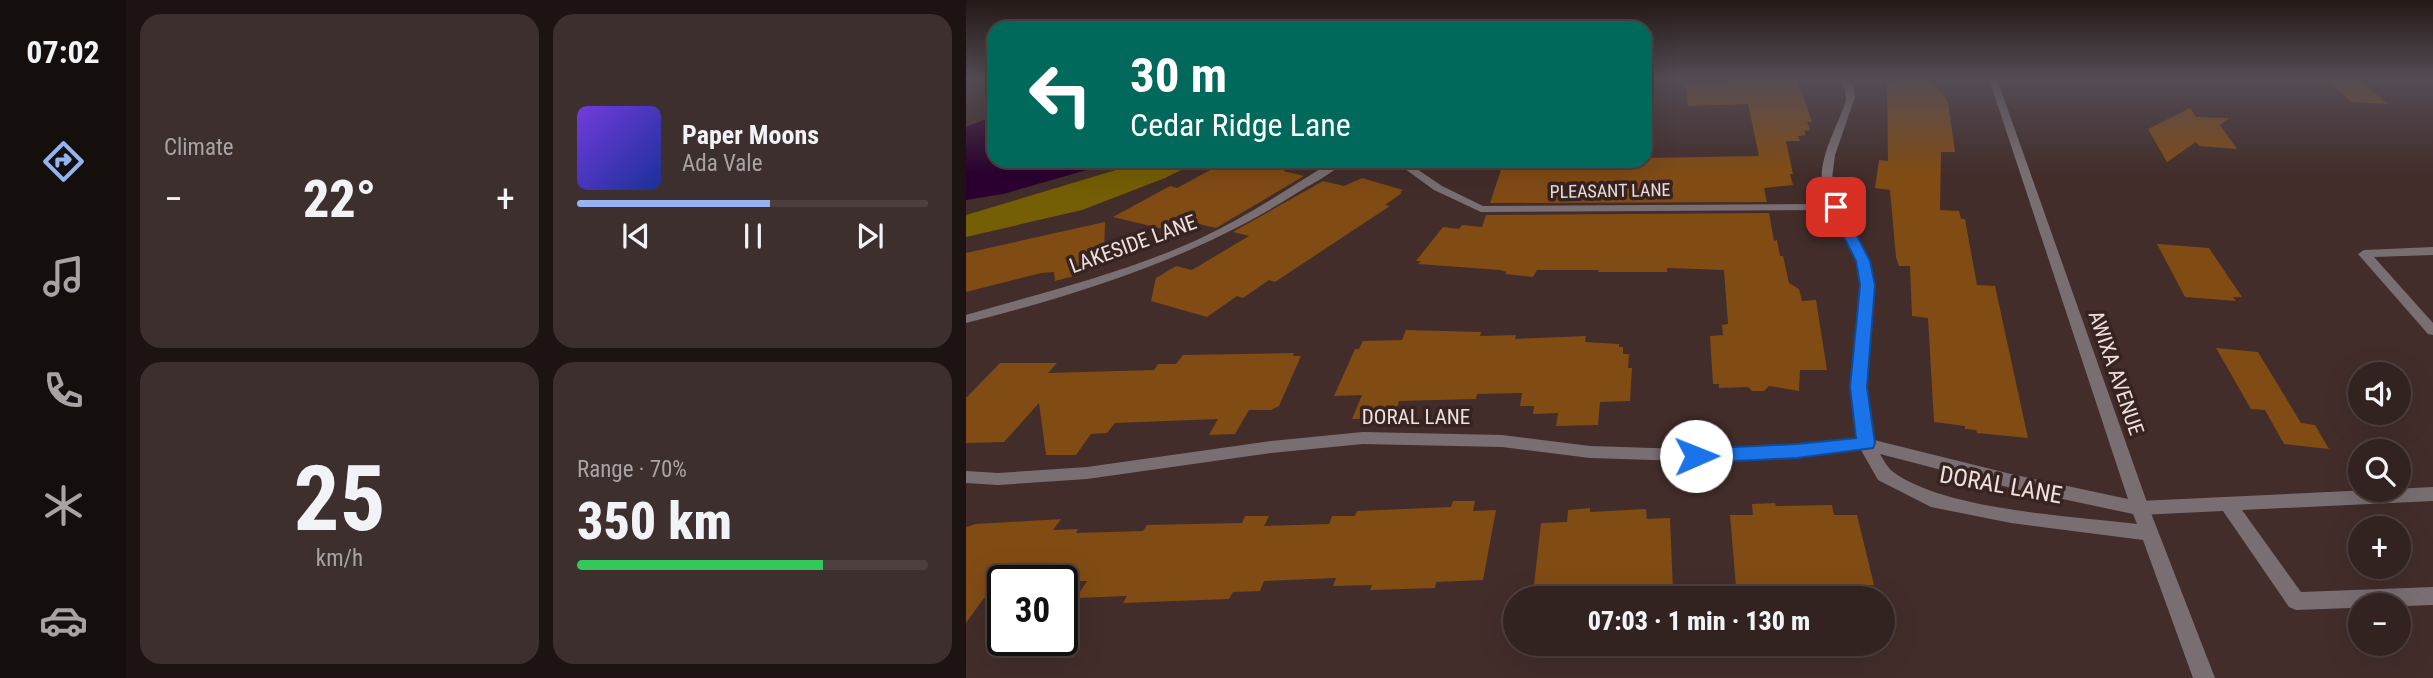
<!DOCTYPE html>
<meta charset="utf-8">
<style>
:root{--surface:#322220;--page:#3d2f2d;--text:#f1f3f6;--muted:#a8a4a5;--line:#4d3f3e;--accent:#95b2f1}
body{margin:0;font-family:"Roboto Condensed",sans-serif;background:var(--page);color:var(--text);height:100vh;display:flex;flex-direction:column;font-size:26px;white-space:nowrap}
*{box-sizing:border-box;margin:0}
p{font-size:23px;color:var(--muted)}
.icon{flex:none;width:38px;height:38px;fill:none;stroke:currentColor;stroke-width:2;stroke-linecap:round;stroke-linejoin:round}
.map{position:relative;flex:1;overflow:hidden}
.details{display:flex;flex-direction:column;gap:14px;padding:14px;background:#1c1312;width:840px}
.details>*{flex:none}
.hud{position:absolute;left:21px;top:21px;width:665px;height:147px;border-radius:21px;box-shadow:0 7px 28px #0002,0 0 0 2px var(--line);background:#00695c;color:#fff;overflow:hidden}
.fabs{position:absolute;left:1382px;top:362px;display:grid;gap:14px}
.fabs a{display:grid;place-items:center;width:63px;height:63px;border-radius:50%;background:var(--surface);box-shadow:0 7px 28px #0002,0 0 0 2px var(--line);font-size:35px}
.speed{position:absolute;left:21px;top:565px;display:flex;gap:14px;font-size:35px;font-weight:700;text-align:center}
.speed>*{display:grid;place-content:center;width:91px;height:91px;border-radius:50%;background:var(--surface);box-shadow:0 7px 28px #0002,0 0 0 2px var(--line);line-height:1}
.speed .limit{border:4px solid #111;border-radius:10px;background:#fff;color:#111}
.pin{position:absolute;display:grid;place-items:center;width:60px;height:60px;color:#fff;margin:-30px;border-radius:14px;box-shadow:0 4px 10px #0006}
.me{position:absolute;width:77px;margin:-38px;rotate:89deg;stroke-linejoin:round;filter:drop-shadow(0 0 5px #0008)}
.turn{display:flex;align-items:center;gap:24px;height:147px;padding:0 28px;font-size:32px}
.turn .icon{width:91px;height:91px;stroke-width:2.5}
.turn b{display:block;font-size:49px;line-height:60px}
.big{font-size:52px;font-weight:800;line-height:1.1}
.details .tile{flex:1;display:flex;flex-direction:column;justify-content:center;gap:10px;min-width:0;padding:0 24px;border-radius:21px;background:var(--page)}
.details .dial{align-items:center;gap:0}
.dial b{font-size:91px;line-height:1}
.song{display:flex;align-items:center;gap:21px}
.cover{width:84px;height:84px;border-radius:10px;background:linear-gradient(135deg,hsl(260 70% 55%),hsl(230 70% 35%))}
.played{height:7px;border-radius:4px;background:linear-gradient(90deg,var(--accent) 55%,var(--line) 55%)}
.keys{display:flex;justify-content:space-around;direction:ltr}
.heat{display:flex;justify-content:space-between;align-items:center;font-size:38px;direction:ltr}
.charge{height:10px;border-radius:5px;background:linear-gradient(90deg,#34c759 70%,var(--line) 0)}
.details .tiles{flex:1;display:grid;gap:14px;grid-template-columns:repeat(2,1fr)}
.trip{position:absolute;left:537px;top:586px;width:392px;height:70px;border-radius:35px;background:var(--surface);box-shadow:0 7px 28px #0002,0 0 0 2px var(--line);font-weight:800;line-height:70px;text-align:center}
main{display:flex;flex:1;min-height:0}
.tab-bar{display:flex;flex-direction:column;width:126px;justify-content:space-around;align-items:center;background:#140e0d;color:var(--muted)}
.tab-bar .icon{width:49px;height:49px}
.tab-bar .active{color:var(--accent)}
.tab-bar b{font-size:32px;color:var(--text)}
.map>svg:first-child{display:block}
.forest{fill:#755f05}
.water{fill:#2b0030}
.building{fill:#814b14}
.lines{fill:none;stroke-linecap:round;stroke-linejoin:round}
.lane{fill:#796f73;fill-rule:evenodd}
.street{fill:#796f73;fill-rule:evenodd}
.route{fill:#1a73e8;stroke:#114b97;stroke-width:2}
.labels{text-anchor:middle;stroke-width:7;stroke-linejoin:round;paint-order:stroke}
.far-street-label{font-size:18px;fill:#eee0de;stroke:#372320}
.street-label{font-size:21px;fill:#eee0de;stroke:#372320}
.near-street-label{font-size:24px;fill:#eee0de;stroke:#372320}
</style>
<main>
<nav class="tab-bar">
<b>07:02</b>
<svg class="icon active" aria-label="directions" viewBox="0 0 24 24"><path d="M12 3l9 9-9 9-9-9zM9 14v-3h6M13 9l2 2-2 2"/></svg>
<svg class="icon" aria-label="music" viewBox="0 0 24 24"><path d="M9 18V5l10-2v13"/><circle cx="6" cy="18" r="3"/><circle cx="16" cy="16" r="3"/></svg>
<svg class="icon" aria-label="phone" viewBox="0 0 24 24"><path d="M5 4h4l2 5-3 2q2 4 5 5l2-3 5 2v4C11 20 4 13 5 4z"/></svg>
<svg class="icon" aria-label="climate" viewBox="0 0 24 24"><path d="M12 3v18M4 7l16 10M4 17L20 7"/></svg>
<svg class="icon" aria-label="car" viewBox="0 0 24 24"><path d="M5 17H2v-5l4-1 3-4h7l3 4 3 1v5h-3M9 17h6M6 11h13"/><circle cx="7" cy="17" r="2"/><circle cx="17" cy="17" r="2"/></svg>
</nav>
<section class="details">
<div class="tiles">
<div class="tile"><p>Climate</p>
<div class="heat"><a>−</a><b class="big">22°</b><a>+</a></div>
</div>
<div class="tile">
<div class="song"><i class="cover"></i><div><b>Paper Moons</b><p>Ada Vale</p></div></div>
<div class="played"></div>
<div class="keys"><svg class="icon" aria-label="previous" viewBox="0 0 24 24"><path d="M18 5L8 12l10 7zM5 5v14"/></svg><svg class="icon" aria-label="pause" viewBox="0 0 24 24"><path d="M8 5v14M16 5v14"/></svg><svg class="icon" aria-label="next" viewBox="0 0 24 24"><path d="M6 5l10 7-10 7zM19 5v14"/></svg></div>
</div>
<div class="tile dial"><b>25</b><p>km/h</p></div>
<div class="tile"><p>Range · 70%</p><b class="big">350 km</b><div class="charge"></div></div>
</div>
</section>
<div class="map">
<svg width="1467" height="678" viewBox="0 0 1467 678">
<rect width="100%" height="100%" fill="#422d2a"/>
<path class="forest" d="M180,161H233L199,178L116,210L0,237V215Z"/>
<path class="water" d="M28,116V161H152L37,194L0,200V127Z"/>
<path class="building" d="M769,79H831L846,122H841L844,130L838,131L840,135L832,136L834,141H820L827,174H824L827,185L798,188L801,202L524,203L538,161L661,164L677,162L681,158L793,156L782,104L722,106L719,84L759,83Z
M926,79H961L966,86H970L982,102L989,152H975L974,210L993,211L995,219H999L1011,285L1029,286L1062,438L1011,433L1010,430L999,429V426L968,422L962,318L946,316L944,266H933L930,257L924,190L909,188L913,160L922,161L921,83H928Z
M1361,79H1391L1423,104L1385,102Z
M1224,108L1230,117L1263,118L1254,125L1271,149L1233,146L1230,142L1201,162L1182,129Z
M261,161H334L317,171L338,176L250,228L220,221L202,230L147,217L204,186L211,188Z
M396,178L437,190L434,192L436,193L419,205L424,206L309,282L303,280L277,298L271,296L241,317L185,301L190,278L210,266L226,270L283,236L267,232L357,181L378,186Z
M803,213L808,241L811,240L814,256H817L823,283L833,289L836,301L850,300L861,370H834L833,391L803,386L798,391H786L782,387L753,388V384H747L744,336L757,335L756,325L762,324L758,270L701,268V272H632L633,270H571L567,277L539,274L541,272L534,270L452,264L455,261H450L477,227L493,229L496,225L516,227L520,215Z
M139,222L138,255L113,261L112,275L89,281L88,272L75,273L0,292V253Z
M1191,244L1243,248L1276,297H1267L1270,301L1219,297Z
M440,330L515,332L514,336L550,335L549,339L620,336L619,342L653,344V347H657V354H663L662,368H666L664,401L634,402L632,425L590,426L592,413L567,414L568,406H554L556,393L511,394L510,399L433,401L427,418L386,419L396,395L368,396L389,349H393L397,341L436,340Z
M1250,348L1292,352L1335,423L1349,425L1363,449L1318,444L1299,410L1285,409Z
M328,353L327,356H335L313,406L305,410H283L269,434L243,435L252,419L149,423L141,433L125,434L110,455H80L73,403L38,442L0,443V398L34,363H91L82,373L188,370L192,364H210L217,355Z
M487,501H509L507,511L530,510L517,580L470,582L469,588L404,590L406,585L367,586L370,578L298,581L294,591L267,592L263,599L157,603L161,596L110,598L121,581H37V596L18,598L0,623V527L10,524L95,519L87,530L112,529L110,533L177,531L181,525L276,523L279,516H303L298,526L363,524L366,516H389L391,511L485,507Z
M809,503L810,506L866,505L868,515H891L908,585L861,587L862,592L819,594L818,585L770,587L764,515H787L786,504Z
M624,508V512L680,509L681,519L704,518L707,590L659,593V598H615L616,592L567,594L575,523L601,522L602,510Z"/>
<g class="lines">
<path class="lane" d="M1467,247V255L1408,257L1467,323V335L1462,334L1392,254L1398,250Z
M1467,487V501L1276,510L1335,592L1467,587V605L1330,610L1323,607L1257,511L1174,515L1168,513L1165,508L1168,503L1174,501Z"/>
<path class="street" d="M874,79H883L888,89L889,97L869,155L866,179L867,192L903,260L907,285L901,387L908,440L1045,474L1162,499L1023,79H1031L1183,508L1249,678H1227L1177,540L1045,523L965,507L912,480L895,450L750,462L624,458L536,447L397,444L305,453L121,479L32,485L0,483V471L32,473L121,467L305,441L397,432L536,435L624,446L750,450L891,439L885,387L895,285L891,260L866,210L515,212L468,190L428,161H439L476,186L517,206L862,204C844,168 869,135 880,100L879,89ZM914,454L1045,488L1167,514L1171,524C1107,516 976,510 926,471C921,467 917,459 914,454Z
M367,161H379C365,175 343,185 326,196C226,259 114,294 0,323V315C78,292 159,273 233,239C280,217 323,188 367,161Z"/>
</g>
<linearGradient id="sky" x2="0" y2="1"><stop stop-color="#241917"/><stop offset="0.45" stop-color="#544c55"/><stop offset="1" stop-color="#544c55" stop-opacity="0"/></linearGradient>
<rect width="1467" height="174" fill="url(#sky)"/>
<path class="route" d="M870,203L876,207L904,261L909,285L901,387L909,443L907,448L831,458L730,463L723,461L720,456L723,451L730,449L831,444L890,438L884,387L894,285L890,261L863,207Z"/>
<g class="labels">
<g class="far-street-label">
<text transform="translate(644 191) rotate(-1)" y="6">PLEASANT LANE</text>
</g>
<g class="street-label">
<text transform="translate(167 244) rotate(-20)" y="7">LAKESIDE LANE</text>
<text transform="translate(1150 373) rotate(71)" y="7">AWIXA AVENUE</text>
<text x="450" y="424">DORAL LANE</text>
</g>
<g class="near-street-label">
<text transform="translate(1035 485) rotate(10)" y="8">DORAL LANE</text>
</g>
</g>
</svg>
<div class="fabs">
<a><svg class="icon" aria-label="sound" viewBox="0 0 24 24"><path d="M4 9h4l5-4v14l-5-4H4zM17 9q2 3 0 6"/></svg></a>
<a><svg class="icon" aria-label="search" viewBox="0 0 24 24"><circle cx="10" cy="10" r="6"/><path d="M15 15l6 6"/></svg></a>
<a>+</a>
<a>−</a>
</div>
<div class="speed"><div class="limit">30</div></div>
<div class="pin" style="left:870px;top:207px;background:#d93025"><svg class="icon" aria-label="arrive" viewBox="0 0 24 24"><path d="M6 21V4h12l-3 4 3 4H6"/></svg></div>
<svg class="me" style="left:730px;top:456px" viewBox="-20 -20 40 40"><circle r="19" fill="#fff"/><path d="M0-13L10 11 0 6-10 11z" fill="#1a73e8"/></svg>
<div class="trip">07:03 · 1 min · 130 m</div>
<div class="hud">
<div class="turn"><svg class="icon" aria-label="left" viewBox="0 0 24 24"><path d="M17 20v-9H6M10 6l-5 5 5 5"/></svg><div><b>30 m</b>Cedar Ridge Lane</div></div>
</div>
</div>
</main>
